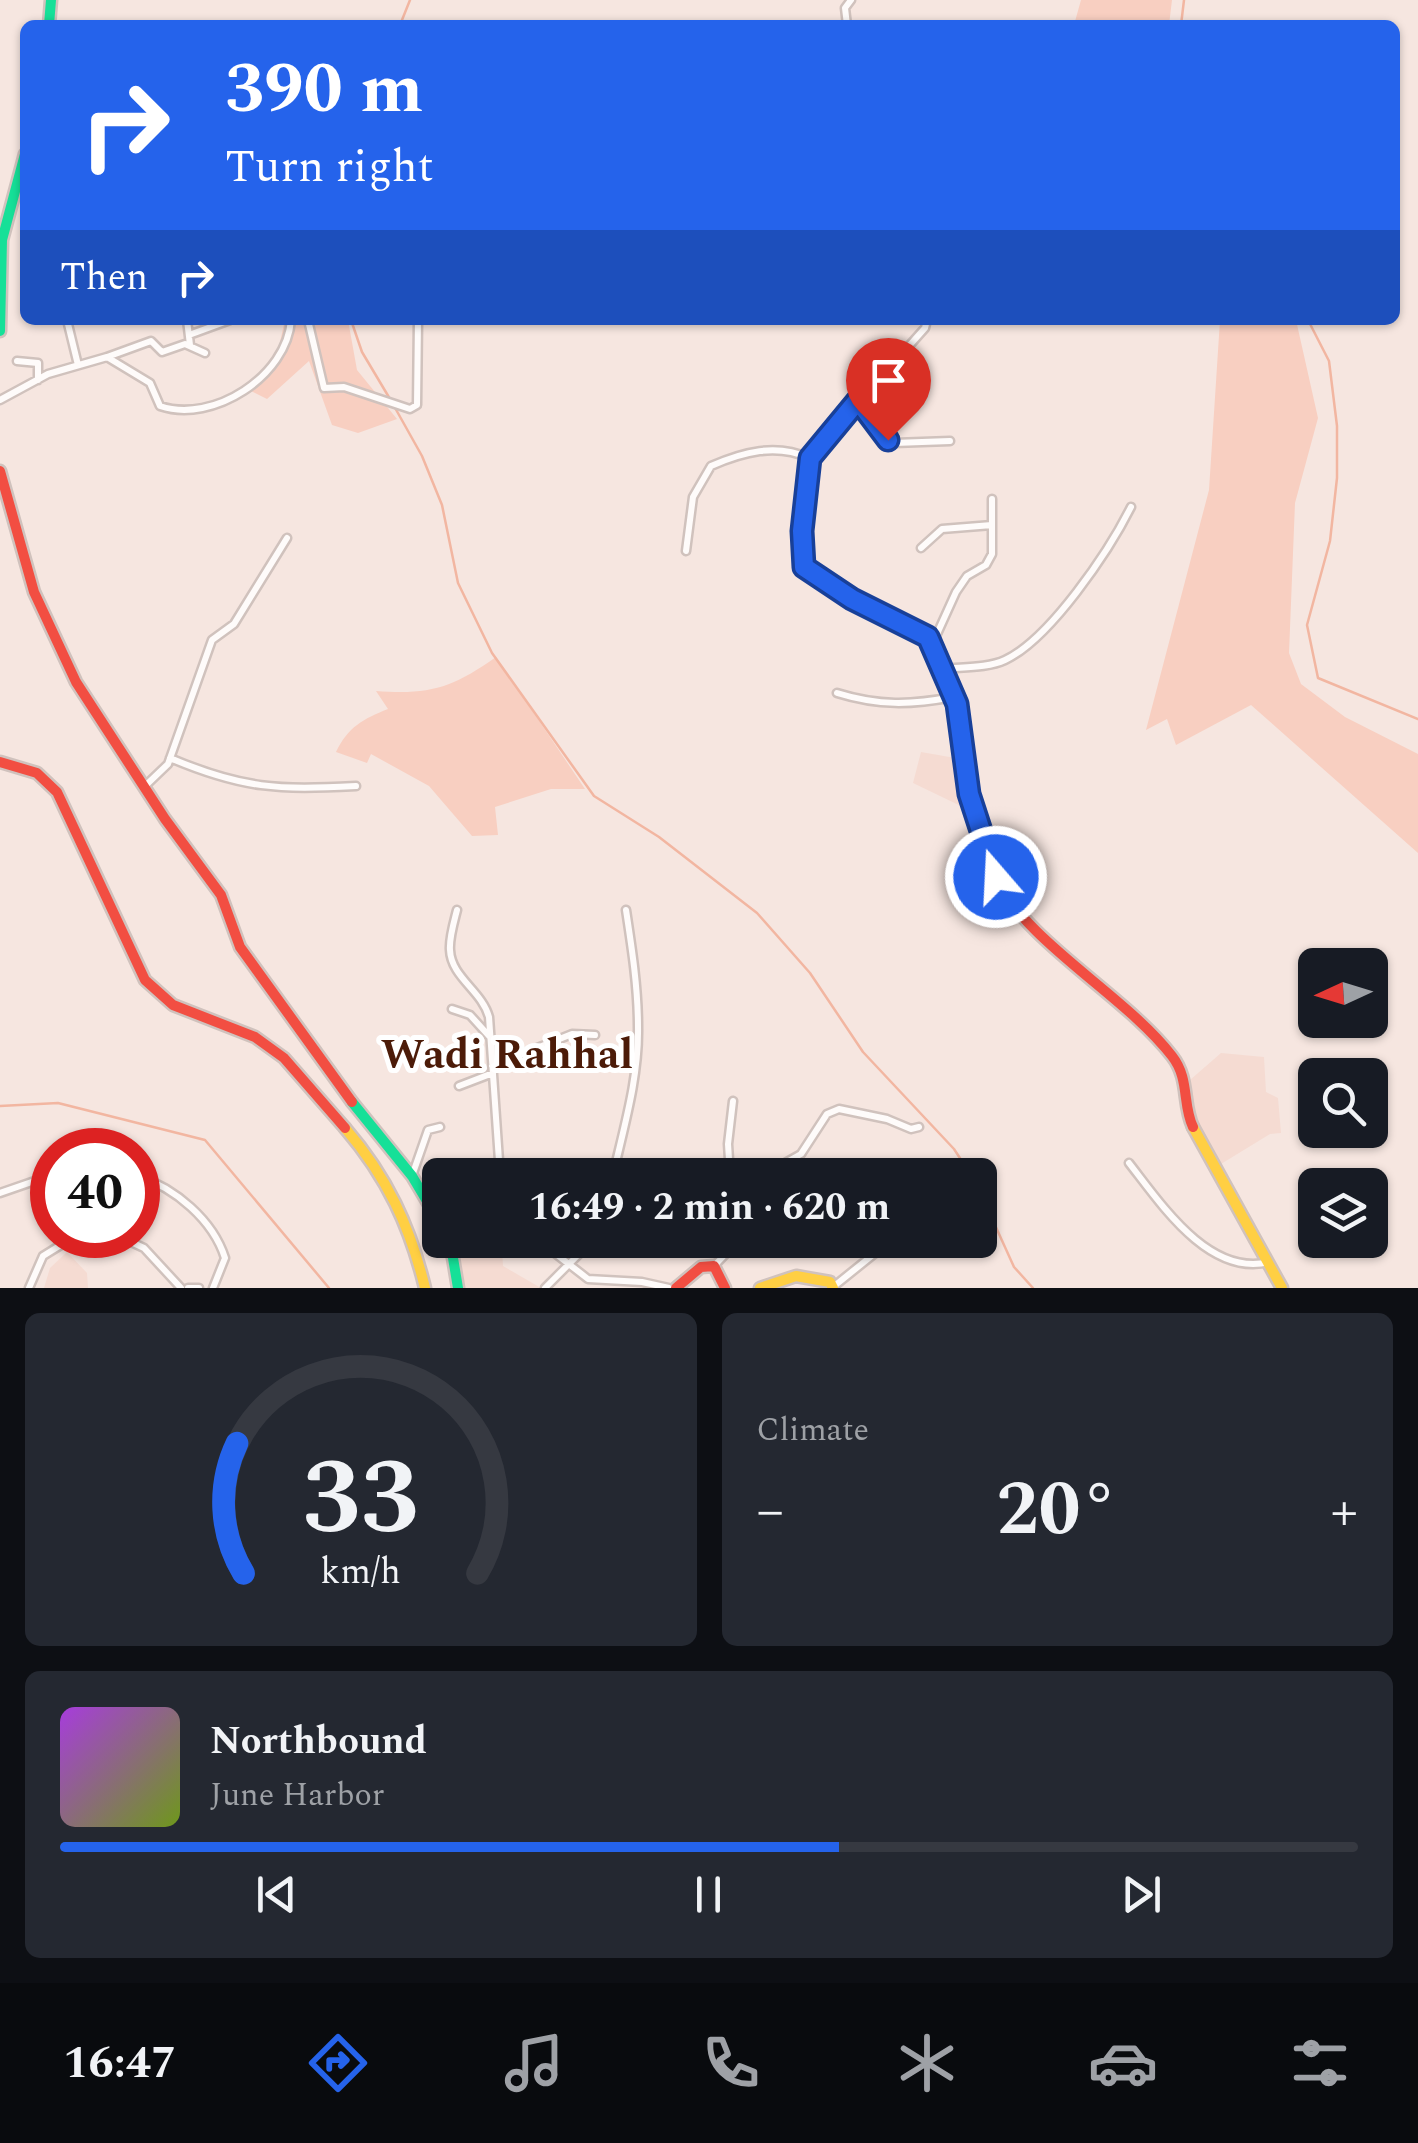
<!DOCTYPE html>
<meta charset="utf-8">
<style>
:root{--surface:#171b24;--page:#242831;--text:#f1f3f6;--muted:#9ea1a6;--line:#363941;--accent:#2563eb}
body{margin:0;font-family:Spectral,serif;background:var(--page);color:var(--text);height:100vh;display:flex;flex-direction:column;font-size:38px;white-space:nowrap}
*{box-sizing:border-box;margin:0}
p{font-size:32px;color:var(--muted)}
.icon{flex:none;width:55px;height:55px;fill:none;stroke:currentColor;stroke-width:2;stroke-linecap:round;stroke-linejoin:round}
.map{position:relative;height:1288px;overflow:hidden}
.drawer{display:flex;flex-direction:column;gap:25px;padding:25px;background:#0d0f14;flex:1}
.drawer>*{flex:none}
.guide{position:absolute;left:20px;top:20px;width:1380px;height:305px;border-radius:15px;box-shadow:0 2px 8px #0004;background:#2563eb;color:#fff;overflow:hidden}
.needle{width:65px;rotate:266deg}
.controls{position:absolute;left:1298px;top:948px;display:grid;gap:20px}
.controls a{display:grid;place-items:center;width:90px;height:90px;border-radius:15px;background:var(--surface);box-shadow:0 2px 8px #0004;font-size:50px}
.speed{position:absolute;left:30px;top:1128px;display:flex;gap:20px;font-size:50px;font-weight:700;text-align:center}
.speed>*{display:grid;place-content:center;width:130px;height:130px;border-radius:50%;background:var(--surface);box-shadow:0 2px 8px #0004;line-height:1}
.speed .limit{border:15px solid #d22;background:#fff;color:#111}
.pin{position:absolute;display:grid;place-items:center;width:85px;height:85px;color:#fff;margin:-102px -42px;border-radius:50% 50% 50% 0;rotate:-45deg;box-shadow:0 0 10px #0007}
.pin .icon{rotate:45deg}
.me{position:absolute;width:110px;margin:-55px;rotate:341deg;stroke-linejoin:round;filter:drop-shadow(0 0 8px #0008)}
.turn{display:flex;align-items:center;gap:35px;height:210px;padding:0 40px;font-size:45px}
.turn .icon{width:130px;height:130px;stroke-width:2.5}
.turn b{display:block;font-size:70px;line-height:85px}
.then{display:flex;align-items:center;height:95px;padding:0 40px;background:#0003;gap:20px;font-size:38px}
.big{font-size:75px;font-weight:700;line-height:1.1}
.drawer .card{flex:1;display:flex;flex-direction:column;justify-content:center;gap:15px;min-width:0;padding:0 35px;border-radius:15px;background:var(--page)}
.drawer .dial{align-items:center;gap:0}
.dial svg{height:260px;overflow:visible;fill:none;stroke:var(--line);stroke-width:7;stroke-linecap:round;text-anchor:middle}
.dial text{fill:var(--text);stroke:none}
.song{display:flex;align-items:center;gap:30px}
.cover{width:120px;height:120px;border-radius:15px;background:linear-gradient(135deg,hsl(280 70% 55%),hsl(80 70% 35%))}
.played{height:10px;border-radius:5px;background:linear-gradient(90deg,var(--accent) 60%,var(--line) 60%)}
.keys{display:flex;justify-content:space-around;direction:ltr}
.heat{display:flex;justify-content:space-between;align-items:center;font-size:55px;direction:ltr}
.drawer .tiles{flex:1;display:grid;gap:25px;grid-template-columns:1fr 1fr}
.card:last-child{grid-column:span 2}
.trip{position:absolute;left:422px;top:1158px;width:575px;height:100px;border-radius:15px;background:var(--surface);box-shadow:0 2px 8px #0004;font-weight:700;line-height:100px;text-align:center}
.tabs{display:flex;height:160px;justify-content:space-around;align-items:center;background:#090b0e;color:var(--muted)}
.tabs .icon{width:70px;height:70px}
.tabs .selected{color:var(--accent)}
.tabs b{font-size:45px;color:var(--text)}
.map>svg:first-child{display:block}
.built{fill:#f5dbd2}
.green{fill:#f8cfc1}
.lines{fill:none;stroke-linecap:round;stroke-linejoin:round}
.stream{stroke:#f2b6a1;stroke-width:2.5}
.street-casing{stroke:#d0c2bd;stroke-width:11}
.fast-casing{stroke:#d0c2bd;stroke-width:15}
.slow-casing{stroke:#d0c2bd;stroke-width:15}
.jam-casing{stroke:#d0c2bd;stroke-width:15}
.street{stroke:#fefbfa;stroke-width:6}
.fast{stroke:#16e098;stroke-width:10}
.slow{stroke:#ffcf43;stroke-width:10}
.jam{stroke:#f24e42;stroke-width:10}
.route-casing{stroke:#184099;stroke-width:25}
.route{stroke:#2563eb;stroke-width:18}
.labels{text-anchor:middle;stroke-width:10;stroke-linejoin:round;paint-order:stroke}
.quarter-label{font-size:42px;font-weight:bold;fill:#4c1b08;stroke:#fff}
</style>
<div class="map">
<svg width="1418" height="1288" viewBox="0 0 1418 1288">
<rect width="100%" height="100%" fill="#f6e6e0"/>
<path class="built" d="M921,752L961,759L967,809L913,783Z
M1221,1053L1264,1057L1266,1092L1278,1098L1281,1133L1270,1134L1221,1164L1194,1121L1190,1080Z
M502,1251L503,1266L541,1288H457L455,1256Z
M67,1252L87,1273L88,1288H44L50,1268Z"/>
<path class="green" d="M1081,0H1172L1169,25H1074Z
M285,320H348L357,370L397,419L358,433L332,425L309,361L267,399L251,391L277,355Z
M1220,320H1296L1318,418L1295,503L1289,653L1301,684L1345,717L1418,754V853L1251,705L1176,745L1167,719L1146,730L1209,490Z
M496,657L585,789H551L495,807L498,835L472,836L429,786L371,754L367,763L336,752C348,727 363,719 388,709L376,691C430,695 452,688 496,657Z"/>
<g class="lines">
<path class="stream" d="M400,25L410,0
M1181,25L1184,0
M351,320L362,352L390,399
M1308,320L1329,361L1337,426V478L1330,541L1307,625L1318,678L1418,719
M394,406L422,456L442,505L458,583L492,653L594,796L659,837L757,913L810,973L863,1052L954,1149L971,1175
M0,1106L58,1103L205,1140L329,1288
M980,1192L1014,1267L1033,1288"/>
<defs>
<path id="street" d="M847,25L845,8L851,0
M67,320L78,365
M187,320L190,345
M308,320L324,388L344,387L410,409L417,405L418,320
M189,335L230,320
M107,357L151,341L162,352L185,344L205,353
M17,361L38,363V380
M0,400L48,374L107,357L150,383L160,406C213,424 287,376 291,320
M859,400L894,443L950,441
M921,548L942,529L992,525
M686,551L693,497L711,466C743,452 776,443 809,458L925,328L927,320
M932,645L956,592L967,576L986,565L992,554V499
M944,669C962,667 988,668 1005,660C1050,639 1109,551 1131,507
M837,693C879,706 911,705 953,697
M170,758C243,789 278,790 356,786
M144,787L168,764L212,640L234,624L287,538
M457,910C454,922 449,938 450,950C451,977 482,991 489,1017L500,1175
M452,1009L470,1015L490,1037
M492,1066L572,1034L595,1035
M459,1086L493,1073
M1129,1163C1161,1204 1209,1277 1269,1262
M560,1175L568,1165
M613,1175C624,1127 639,1077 638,1027C638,988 632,949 626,910
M730,1175L728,1144L733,1101
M783,1175L785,1163L801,1154L827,1114L839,1109L887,1119L911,1129L919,1127
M138,1176C175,1188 213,1220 225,1258L213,1288
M412,1176L428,1130L440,1127
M0,1193L52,1175
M116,1235L144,1248L181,1288
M538,1240L588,1279L642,1282L669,1288
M832,1240L884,1246
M714,1266L739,1240
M833,1287L884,1246
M29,1288L43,1256L77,1235
M188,1288H199
M545,1288L593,1240"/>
<path id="fast" d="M49,25L51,0
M0,331L2,240L25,154
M352,1102L412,1176L440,1223
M450,1240L458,1288"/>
<path id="slow" d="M1193,1127L1282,1288
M345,1128C387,1177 410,1226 425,1288
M760,1288L796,1276L830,1282L833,1288"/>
<path id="jam" d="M809,458L801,553L804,567L853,599L928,637C938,659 952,684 957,707C971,766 970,820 996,878C1026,942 1126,996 1172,1056C1190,1079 1182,1104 1193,1127
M0,471L34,592L76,682L165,819L221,895L240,947L352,1102
M0,762L37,773L57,792L145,980L173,1005L255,1037L284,1058L345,1128
M676,1288L701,1267L714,1266L725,1288"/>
</defs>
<use href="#street" class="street-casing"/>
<use href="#fast" class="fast-casing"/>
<use href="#slow" class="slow-casing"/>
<use href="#jam" class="jam-casing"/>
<use href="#street" class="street"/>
<use href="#fast" class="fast"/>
<use href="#slow" class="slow"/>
<use href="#jam" class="jam"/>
</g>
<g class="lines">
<defs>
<path id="route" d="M888,440L858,400L810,458L802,531L804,567L852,599L928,637L957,704L969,794L996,877"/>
</defs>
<use href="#route" class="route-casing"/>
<use href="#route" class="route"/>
</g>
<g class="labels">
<g class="quarter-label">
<text x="507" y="1068">Wadi Rahhal</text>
</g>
</g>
</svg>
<div class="controls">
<a><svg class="needle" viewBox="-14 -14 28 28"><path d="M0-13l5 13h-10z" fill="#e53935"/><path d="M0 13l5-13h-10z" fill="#9ea1a6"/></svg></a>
<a><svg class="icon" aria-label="search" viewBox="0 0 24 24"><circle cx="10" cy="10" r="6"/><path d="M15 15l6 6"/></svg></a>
<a><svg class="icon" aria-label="layers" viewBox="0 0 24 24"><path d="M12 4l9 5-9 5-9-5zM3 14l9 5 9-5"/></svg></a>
</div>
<div class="speed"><div class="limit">40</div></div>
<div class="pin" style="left:888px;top:440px;background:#d93025"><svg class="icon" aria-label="arrive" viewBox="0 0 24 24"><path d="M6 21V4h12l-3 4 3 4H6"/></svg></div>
<svg class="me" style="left:996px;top:877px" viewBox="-20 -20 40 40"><circle r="17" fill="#2563eb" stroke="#fff" stroke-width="3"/><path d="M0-11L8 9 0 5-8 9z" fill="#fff"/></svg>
<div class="trip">16:49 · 2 min · 620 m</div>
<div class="guide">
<div class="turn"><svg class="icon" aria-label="right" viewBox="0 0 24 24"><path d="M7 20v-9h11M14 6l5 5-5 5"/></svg><div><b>390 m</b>Turn right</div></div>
<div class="then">Then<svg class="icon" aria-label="right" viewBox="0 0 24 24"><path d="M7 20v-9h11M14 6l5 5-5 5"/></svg></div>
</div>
</div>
<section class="drawer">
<div class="tiles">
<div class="card dial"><svg viewBox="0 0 100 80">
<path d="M14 69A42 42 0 1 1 86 69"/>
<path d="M14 69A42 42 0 0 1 12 29" stroke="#2563eb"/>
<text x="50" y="56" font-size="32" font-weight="700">33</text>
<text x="50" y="72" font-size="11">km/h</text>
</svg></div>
<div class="card"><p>Climate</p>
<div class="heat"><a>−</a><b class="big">20°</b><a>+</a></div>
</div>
<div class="card">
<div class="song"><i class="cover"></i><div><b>Northbound</b><p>June Harbor</p></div></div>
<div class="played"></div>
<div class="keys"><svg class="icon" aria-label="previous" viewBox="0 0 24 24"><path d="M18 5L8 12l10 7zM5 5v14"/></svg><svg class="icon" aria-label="pause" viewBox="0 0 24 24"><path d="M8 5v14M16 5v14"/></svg><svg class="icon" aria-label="next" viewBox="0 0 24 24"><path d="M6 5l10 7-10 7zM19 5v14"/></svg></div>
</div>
</div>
</section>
<nav class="tabs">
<b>16:47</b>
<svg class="icon selected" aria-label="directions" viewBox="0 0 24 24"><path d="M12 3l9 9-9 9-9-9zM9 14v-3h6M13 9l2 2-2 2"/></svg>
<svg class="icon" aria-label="music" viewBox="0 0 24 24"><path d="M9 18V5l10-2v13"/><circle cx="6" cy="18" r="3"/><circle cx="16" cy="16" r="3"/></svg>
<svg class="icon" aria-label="phone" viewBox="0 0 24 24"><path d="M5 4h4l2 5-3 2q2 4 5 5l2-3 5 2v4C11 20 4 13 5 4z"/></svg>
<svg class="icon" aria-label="climate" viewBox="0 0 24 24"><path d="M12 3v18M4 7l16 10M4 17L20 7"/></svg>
<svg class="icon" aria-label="car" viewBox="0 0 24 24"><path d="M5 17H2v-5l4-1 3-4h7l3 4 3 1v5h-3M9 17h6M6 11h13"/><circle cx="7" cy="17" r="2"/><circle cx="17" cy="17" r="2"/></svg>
<svg class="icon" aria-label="filters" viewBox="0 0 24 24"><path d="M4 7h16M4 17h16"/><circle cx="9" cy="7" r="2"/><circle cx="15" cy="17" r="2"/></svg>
</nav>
